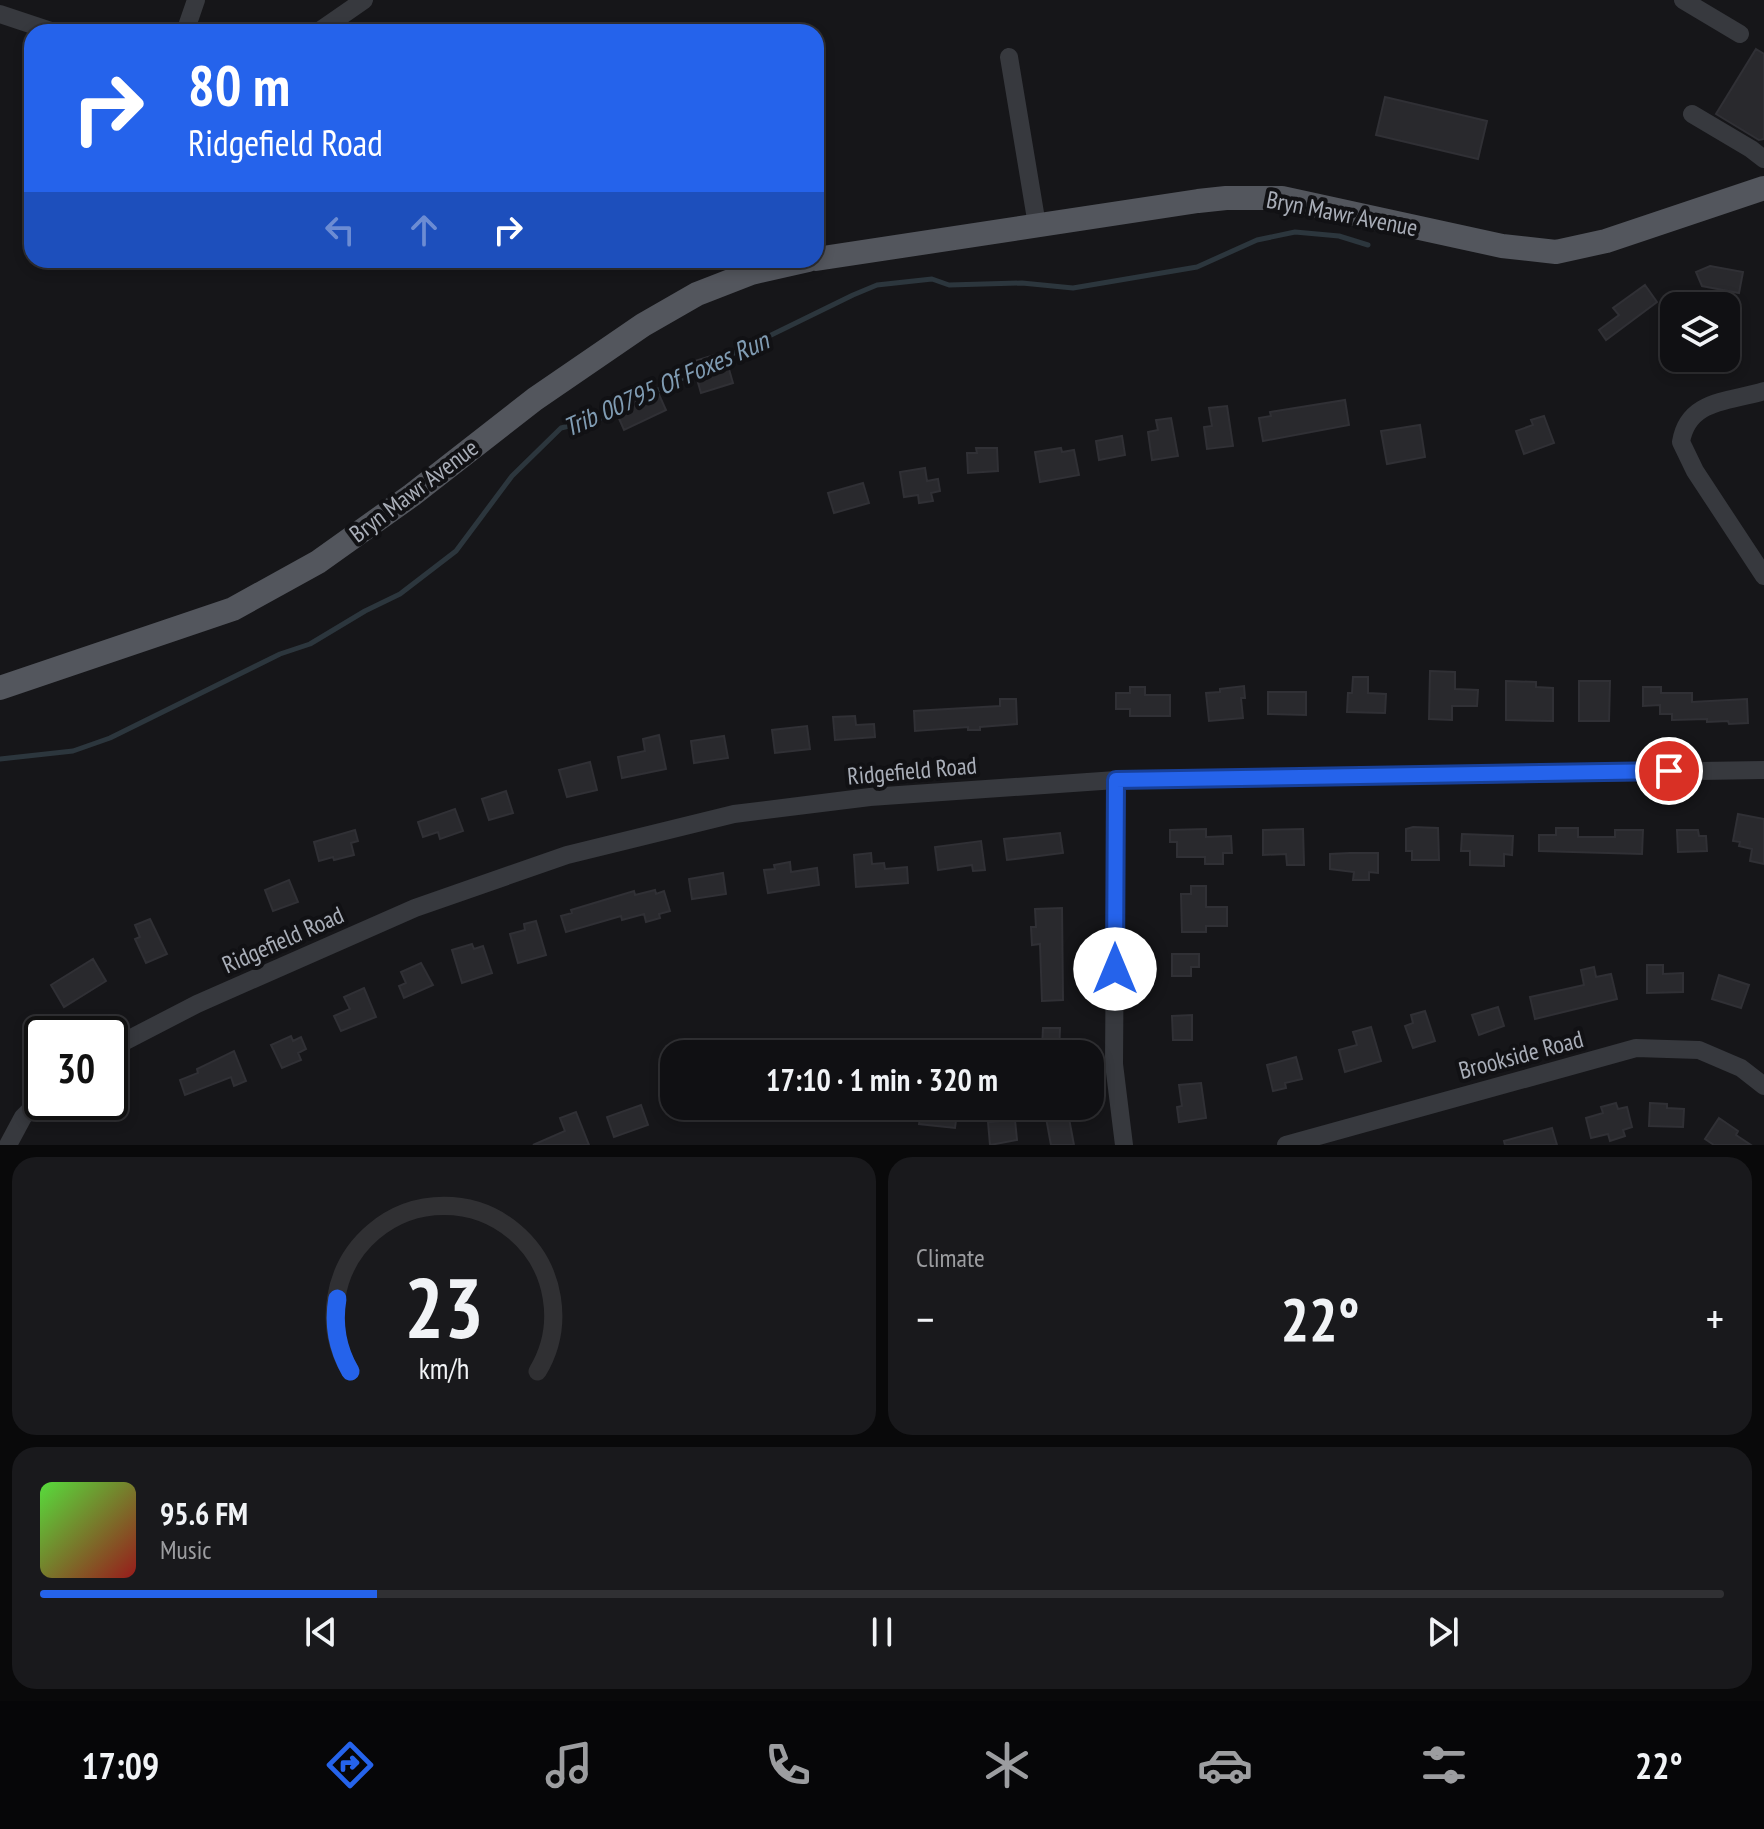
<!DOCTYPE html>
<meta charset="utf-8">
<style>
:root{--surface:#101013;--page:#19191c;--text:#f1f3f6;--muted:#9c9da0;--line:#303033;--accent:#2563eb}
body{margin:0;font-family:"PT Sans Narrow",sans-serif;background:var(--page);color:var(--text);height:100vh;display:flex;flex-direction:column;font-size:30px;white-space:nowrap}
*{box-sizing:border-box;margin:0}
p{font-size:26px;color:var(--muted)}
.icon{flex:none;width:44px;height:44px;fill:none;stroke:currentColor;stroke-width:2;stroke-linecap:round;stroke-linejoin:round}
.map{position:relative;height:1145px;overflow:hidden}
.side{display:flex;flex-direction:column;gap:12px;padding:12px;background:#09090a;flex:1}
.side>*{flex:none}
.hud{position:absolute;left:24px;top:24px;width:800px;height:244px;border-radius:24px;box-shadow:0 4px 12px #0003,0 0 0 2px var(--line);background:#2563eb;color:#fff;overflow:hidden}
.buttons{position:absolute;left:1660px;top:292px;display:grid;gap:16px}
.buttons a{display:grid;place-items:center;width:80px;height:80px;border-radius:16px;background:var(--surface);box-shadow:0 4px 12px #0003,0 0 0 2px var(--line);font-size:40px}
.speed{position:absolute;left:24px;top:1016px;display:flex;gap:16px;font-size:40px;font-weight:700;text-align:center}
.speed>*{display:grid;place-content:center;width:104px;height:104px;border-radius:50%;background:var(--surface);box-shadow:0 4px 12px #0003,0 0 0 2px var(--line);line-height:1}
.speed .limit{border:4px solid #111;border-radius:12px;background:#fff;color:#111}
.pin{position:absolute;display:grid;place-items:center;width:68px;height:68px;color:#fff;margin:-34px;border:4px solid #fff;border-radius:50%;box-shadow:0 2px 8px #0007}
.me{position:absolute;width:88px;margin:-44px;rotate:0deg;stroke-linejoin:round;filter:drop-shadow(0 0 6px #0008)}
.turn{display:flex;align-items:center;gap:28px;height:168px;padding:0 32px;font-size:36px}
.turn .icon{width:104px;height:104px;stroke-width:2.5}
.turn b{display:block;font-size:56px;line-height:68px}
.lanes{display:flex;align-items:center;height:76px;padding:0 32px;background:#0003;justify-content:center;gap:40px;direction:ltr}
.lanes .off{opacity:.35}
.big{font-size:60px;font-weight:600;line-height:1.1}
.side .tile{flex:1;display:flex;flex-direction:column;justify-content:center;gap:12px;min-width:0;padding:0 28px;border-radius:24px;background:var(--page)}
.side .dial{align-items:center;gap:0}
.dial svg{height:208px;overflow:visible;fill:none;stroke:var(--line);stroke-width:7;stroke-linecap:round;text-anchor:middle}
.dial text{fill:var(--text);stroke:none}
.song{display:flex;align-items:center;gap:24px}
.cover{width:96px;height:96px;border-radius:12px;background:linear-gradient(135deg,hsl(110 70% 55%),hsl(0 70% 35%))}
.played{height:8px;border-radius:4px;background:linear-gradient(90deg,var(--accent) 20%,var(--line) 20%)}
.keys{display:flex;justify-content:space-around;direction:ltr}
.heat{display:flex;justify-content:space-between;align-items:center;font-size:44px;direction:ltr}
.side .tiles{flex:1;display:grid;gap:12px;grid-template-columns:1fr 1fr}
.tile:last-child{grid-column:span 2}
.trip{position:absolute;left:660px;top:1040px;width:444px;height:80px;border-radius:24px;background:var(--surface);box-shadow:0 4px 12px #0003,0 0 0 2px var(--line);font-weight:600;line-height:80px;text-align:center}
.tabs{display:flex;height:128px;justify-content:space-around;align-items:center;background:#060608;color:var(--muted)}
.tabs .icon{width:56px;height:56px}
.tabs .current{color:var(--accent)}
.tabs b{font-size:36px;color:var(--text)}
.map>svg:first-child{display:block}
.lines{fill:none;stroke-linecap:round;stroke-linejoin:round}
.stream{stroke:#2c363d;stroke-width:5}
.building{fill:#29292d;stroke:#303035;stroke-width:2}
.minor{stroke:#37393e;stroke-width:18}
.major{stroke:#53565d;stroke-width:24}
.route-casing{stroke:#184099;stroke-width:20}
.route{stroke:#2563eb;stroke-width:14}
.labels{text-anchor:middle;stroke-width:8;stroke-linejoin:round;paint-order:stroke}
.street-label{font-size:24px;fill:#a9aeb8;stroke:#111114}
.water-label{font-size:26px;font-style:italic;fill:#809cb3;stroke:#111114}
</style>
<div class="map">
<svg width="1764" height="1145" viewBox="0 0 1764 1145">
<rect width="100%" height="100%" fill="#161619"/>
<g class="lines">
<path class="stream" d="M722,359L853,295L877,285L932,279L949,285L1022,283L1073,288L1197,267L1257,240L1295,232L1339,236L1368,245
M654,392L699,370
M0,759L73,751L110,738L280,654L310,644L365,611L400,594L456,551L512,476L561,428L601,418L630,404"/>
</g>
<path class="building" d="M1756,49L1764,54V139L1759,140L1716,114Z
M1385,97L1487,121L1478,159L1376,135Z
M1710,266L1743,272L1739,293L1702,286L1696,272Z
M1645,285L1657,302L1606,340L1599,330L1619,315L1613,308Z
M724,352L733,383L701,393L692,362Z
M656,388L666,410L624,430L617,414L627,409L624,403Z
M1345,400L1349,425L1263,441L1259,418L1271,416L1270,412Z
M1227,406L1233,446L1207,449L1204,427L1212,426L1209,408Z
M1544,416L1554,443L1524,454L1516,431L1533,425L1531,420Z
M1171,418L1178,456L1152,460L1148,432L1158,430L1156,420Z
M1420,425L1425,457L1387,464L1381,431Z
M1122,436L1125,455L1099,460L1096,441Z
M976,448H997L998,471L968,473L967,453H977Z
M1061,448L1062,452L1074,450L1079,475L1040,482L1035,452Z
M925,468L927,481L938,479L940,491L931,493L933,501L919,503L918,495L904,497L900,472Z
M863,483L869,503L834,513L828,493Z
M1430,671L1455,672V689L1478,690L1477,706H1452V720L1429,719Z
M1353,677H1368V693L1386,694L1385,713L1347,712L1348,693H1352Z
M1506,681L1536,682V687L1553,688V721L1506,720Z
M1579,681H1610L1609,721H1579Z
M1244,686L1245,698H1241L1243,718L1209,721L1206,693L1220,692V689Z
M1130,687H1145V695H1170V716H1130V709H1116V693H1130Z
M1643,687H1661V693H1692V702L1747,699L1748,723L1729,724L1728,721L1707,722V719L1672,720V714H1660V705L1643,706Z
M1268,692H1306V715L1268,714Z
M1000,699H1016L1017,724L980,727V730H968V727L915,731L914,711L1000,706Z
M855,716L856,725L874,724L875,737L835,740L833,717Z
M807,726L810,749L775,753L772,730Z
M659,735L666,769L622,778L618,757L645,751L643,739Z
M724,736L728,758L694,763L691,741Z
M590,762L597,790L567,797L559,770Z
M506,791L513,813L489,820L482,799Z
M455,809L463,831L440,839L438,832L423,837L418,822Z
M1738,814L1764,819V864L1750,861L1752,849L1739,846L1740,842L1733,841Z
M1413,827L1438,828L1439,860H1412V851H1406V829Z
M1556,828H1578V837H1615V830H1643L1642,854L1539,851V835H1556Z
M1206,829V837L1231,836L1232,853H1223V864H1205V857H1177V842H1170V830Z
M1303,829L1304,865H1287L1286,854L1263,855V830Z
M355,830L358,841L351,843L354,855L334,860L333,857L319,861L314,842Z
M1677,830H1698L1699,836H1706L1707,851L1678,852Z
M1060,833L1063,853L1007,860L1004,839Z
M1462,834L1513,836L1512,855L1504,854V866L1470,865V851H1461Z
M981,841L985,870L973,871L972,865L938,870L935,847Z
M871,853L872,864L884,863L885,869L907,867L908,883L856,887L854,855Z
M1350,853H1378V873L1369,872V880H1353L1354,872L1330,869V854Z
M790,862L791,872L817,868L819,885L768,893L764,870L775,869L774,865Z
M723,873L726,894L692,899L689,879Z
M289,880L298,902L273,911L265,890Z
M1191,886H1206V907H1227V926H1206V932H1182L1181,894H1191Z
M655,890L656,894L664,891L670,911L659,914L660,918L646,922L644,914L622,920L621,916L566,932L561,916L572,913L571,910L634,891L635,895Z
M1062,908L1063,1000L1042,1001L1040,944L1032,945L1031,927H1036L1035,909Z
M150,919L167,954L146,963L135,939L140,937L135,925Z
M536,921L546,955L518,963L510,934L525,930L524,924Z
M472,944L474,949L483,946L492,973L462,983L452,950Z
M1172,954H1199V967H1191V976H1172Z
M93,959L106,981L64,1007L51,985Z
M421,963L433,985L404,998L399,986L406,983L401,972Z
M1647,965H1663V974L1683,973V992L1647,993Z
M1594,967L1596,977L1611,974L1617,999L1535,1019L1530,997L1584,985L1581,970Z
M1719,975L1749,985L1741,1008L1712,999Z
M364,988L376,1017L341,1031L334,1016L350,1009L344,997Z
M1498,1007L1504,1026L1479,1035L1472,1015Z
M1425,1011L1435,1041L1413,1048L1405,1026L1413,1023L1411,1015Z
M1192,1015V1040H1173L1172,1016Z
M1371,1027L1381,1061L1345,1072L1339,1050L1357,1045L1353,1032Z
M1043,1028H1060L1059,1051L1042,1048Z
M291,1036L293,1041L301,1037L306,1049L298,1053L301,1060L282,1068L271,1045Z
M234,1051L246,1081L234,1086L231,1077L185,1095L180,1080L198,1073L197,1069Z
M1296,1057L1302,1079L1285,1083L1286,1088L1273,1091L1267,1065Z
M1201,1083L1206,1118L1179,1122L1177,1107L1182,1106L1179,1085Z
M1616,1103L1618,1109L1627,1107L1632,1127L1623,1130L1625,1136L1610,1141L1608,1134L1591,1138L1586,1118L1603,1113L1601,1107Z
M1650,1103L1667,1104V1108L1684,1109L1683,1127L1649,1126Z
M641,1105L648,1125L614,1137L607,1117Z
M922,1106H958L955,1128L919,1124Z
M1060,1106L1062,1114L1068,1113L1074,1145H1051L1044,1107Z
M576,1112L589,1145H533L565,1131L560,1118Z
M1719,1118L1738,1131L1736,1135L1751,1145H1714L1705,1139Z
M1015,1120L1017,1140L990,1145L988,1122Z
M1552,1128L1557,1145H1505L1504,1141Z"/>
<g class="lines">
<path class="minor" d="M1683,0L1740,34
M0,14L54,32
M185,32L196,0
M318,32L364,0
M1009,57L1037,225
M1692,114L1751,149L1764,159
M1764,391C1729,402 1688,399 1681,442L1695,471L1764,576
M1116,780L1114,1064L1124,1145
M110,1049L197,1004L415,908L567,855L734,814L870,797L1116,780L1764,770
M8,1145L23,1117L42,1098
M1286,1145L1636,1048L1699,1050L1741,1068L1764,1086"/>
<path class="major" d="M816,259L1198,201L1226,198H1282L1502,246L1556,252L1606,241L1764,188
M0,688L233,609L318,562L412,495L535,399L643,325L697,294L751,273L808,260"/>
</g>
<g class="lines">
<defs>
<path id="route" d="M1115,969L1116,780L1669,771"/>
</defs>
<use href="#route" class="route-casing"/>
<use href="#route" class="route"/>
</g>
<g class="labels">
<g class="street-label">
<text transform="translate(1342 214) rotate(11)" y="8">Bryn Mawr Avenue</text>
<text transform="translate(414 491) rotate(-37)" y="8">Bryn Mawr Avenue</text>
<text transform="translate(912 771) rotate(-5)" y="8">Ridgefield Road</text>
<text transform="translate(283 940) rotate(-24)" y="8">Ridgefield Road</text>
<text transform="translate(1521 1055) rotate(-15)" y="8">Brookside Road</text>
</g>
<g class="water-label">
<text transform="translate(666 384) rotate(-24)" y="9">Trib 00795 Of Foxes Run</text>
</g>
</g>
</svg>
<div class="buttons">
<a><svg class="icon" aria-label="layers" viewBox="0 0 24 24"><path d="M12 4l9 5-9 5-9-5zM3 14l9 5 9-5"/></svg></a>
</div>
<div class="speed"><div class="limit">30</div></div>
<div class="pin" style="left:1669px;top:771px;background:#d93025"><svg class="icon" aria-label="arrive" viewBox="0 0 24 24"><path d="M6 21V4h12l-3 4 3 4H6"/></svg></div>
<svg class="me" style="left:1115px;top:969px" viewBox="-20 -20 40 40"><circle r="19" fill="#fff"/><path d="M0-13L10 11 0 6-10 11z" fill="#2563eb"/></svg>
<div class="trip">17:10 · 1 min · 320 m</div>
<div class="hud">
<div class="turn"><svg class="icon" aria-label="right" viewBox="0 0 24 24"><path d="M7 20v-9h11M14 6l5 5-5 5"/></svg><div><b>80 m</b>Ridgefield Road</div></div>
<div class="lanes"><svg class="icon off" aria-label="left" viewBox="0 0 24 24"><path d="M17 20v-9H6M10 6l-5 5 5 5"/></svg><svg class="icon off" aria-label="ahead" viewBox="0 0 24 24"><path d="M12 20V5M6 11l6-6 6 6"/></svg><svg class="icon" aria-label="right" viewBox="0 0 24 24"><path d="M7 20v-9h11M14 6l5 5-5 5"/></svg></div>
</div>
</div>
<section class="side">
<div class="tiles">
<div class="tile dial"><svg viewBox="0 0 100 80">
<path d="M14 69A42 42 0 1 1 86 69"/>
<path d="M14 69A42 42 0 0 1 9 41" stroke="#2563eb"/>
<text x="50" y="56" font-size="32" font-weight="700">23</text>
<text x="50" y="72" font-size="11">km/h</text>
</svg></div>
<div class="tile"><p>Climate</p>
<div class="heat"><a>−</a><b class="big">22°</b><a>+</a></div>
</div>
<div class="tile">
<div class="song"><i class="cover"></i><div><b>95.6 FM</b><p>Music</p></div></div>
<div class="played"></div>
<div class="keys"><svg class="icon" aria-label="previous" viewBox="0 0 24 24"><path d="M18 5L8 12l10 7zM5 5v14"/></svg><svg class="icon" aria-label="pause" viewBox="0 0 24 24"><path d="M8 5v14M16 5v14"/></svg><svg class="icon" aria-label="next" viewBox="0 0 24 24"><path d="M6 5l10 7-10 7zM19 5v14"/></svg></div>
</div>
</div>
</section>
<nav class="tabs">
<b>17:09</b>
<svg class="icon current" aria-label="directions" viewBox="0 0 24 24"><path d="M12 3l9 9-9 9-9-9zM9 14v-3h6M13 9l2 2-2 2"/></svg>
<svg class="icon" aria-label="music" viewBox="0 0 24 24"><path d="M9 18V5l10-2v13"/><circle cx="6" cy="18" r="3"/><circle cx="16" cy="16" r="3"/></svg>
<svg class="icon" aria-label="phone" viewBox="0 0 24 24"><path d="M5 4h4l2 5-3 2q2 4 5 5l2-3 5 2v4C11 20 4 13 5 4z"/></svg>
<svg class="icon" aria-label="climate" viewBox="0 0 24 24"><path d="M12 3v18M4 7l16 10M4 17L20 7"/></svg>
<svg class="icon" aria-label="car" viewBox="0 0 24 24"><path d="M5 17H2v-5l4-1 3-4h7l3 4 3 1v5h-3M9 17h6M6 11h13"/><circle cx="7" cy="17" r="2"/><circle cx="17" cy="17" r="2"/></svg>
<svg class="icon" aria-label="filters" viewBox="0 0 24 24"><path d="M4 7h16M4 17h16"/><circle cx="9" cy="7" r="2"/><circle cx="15" cy="17" r="2"/></svg>
<b>22°</b>
</nav>
